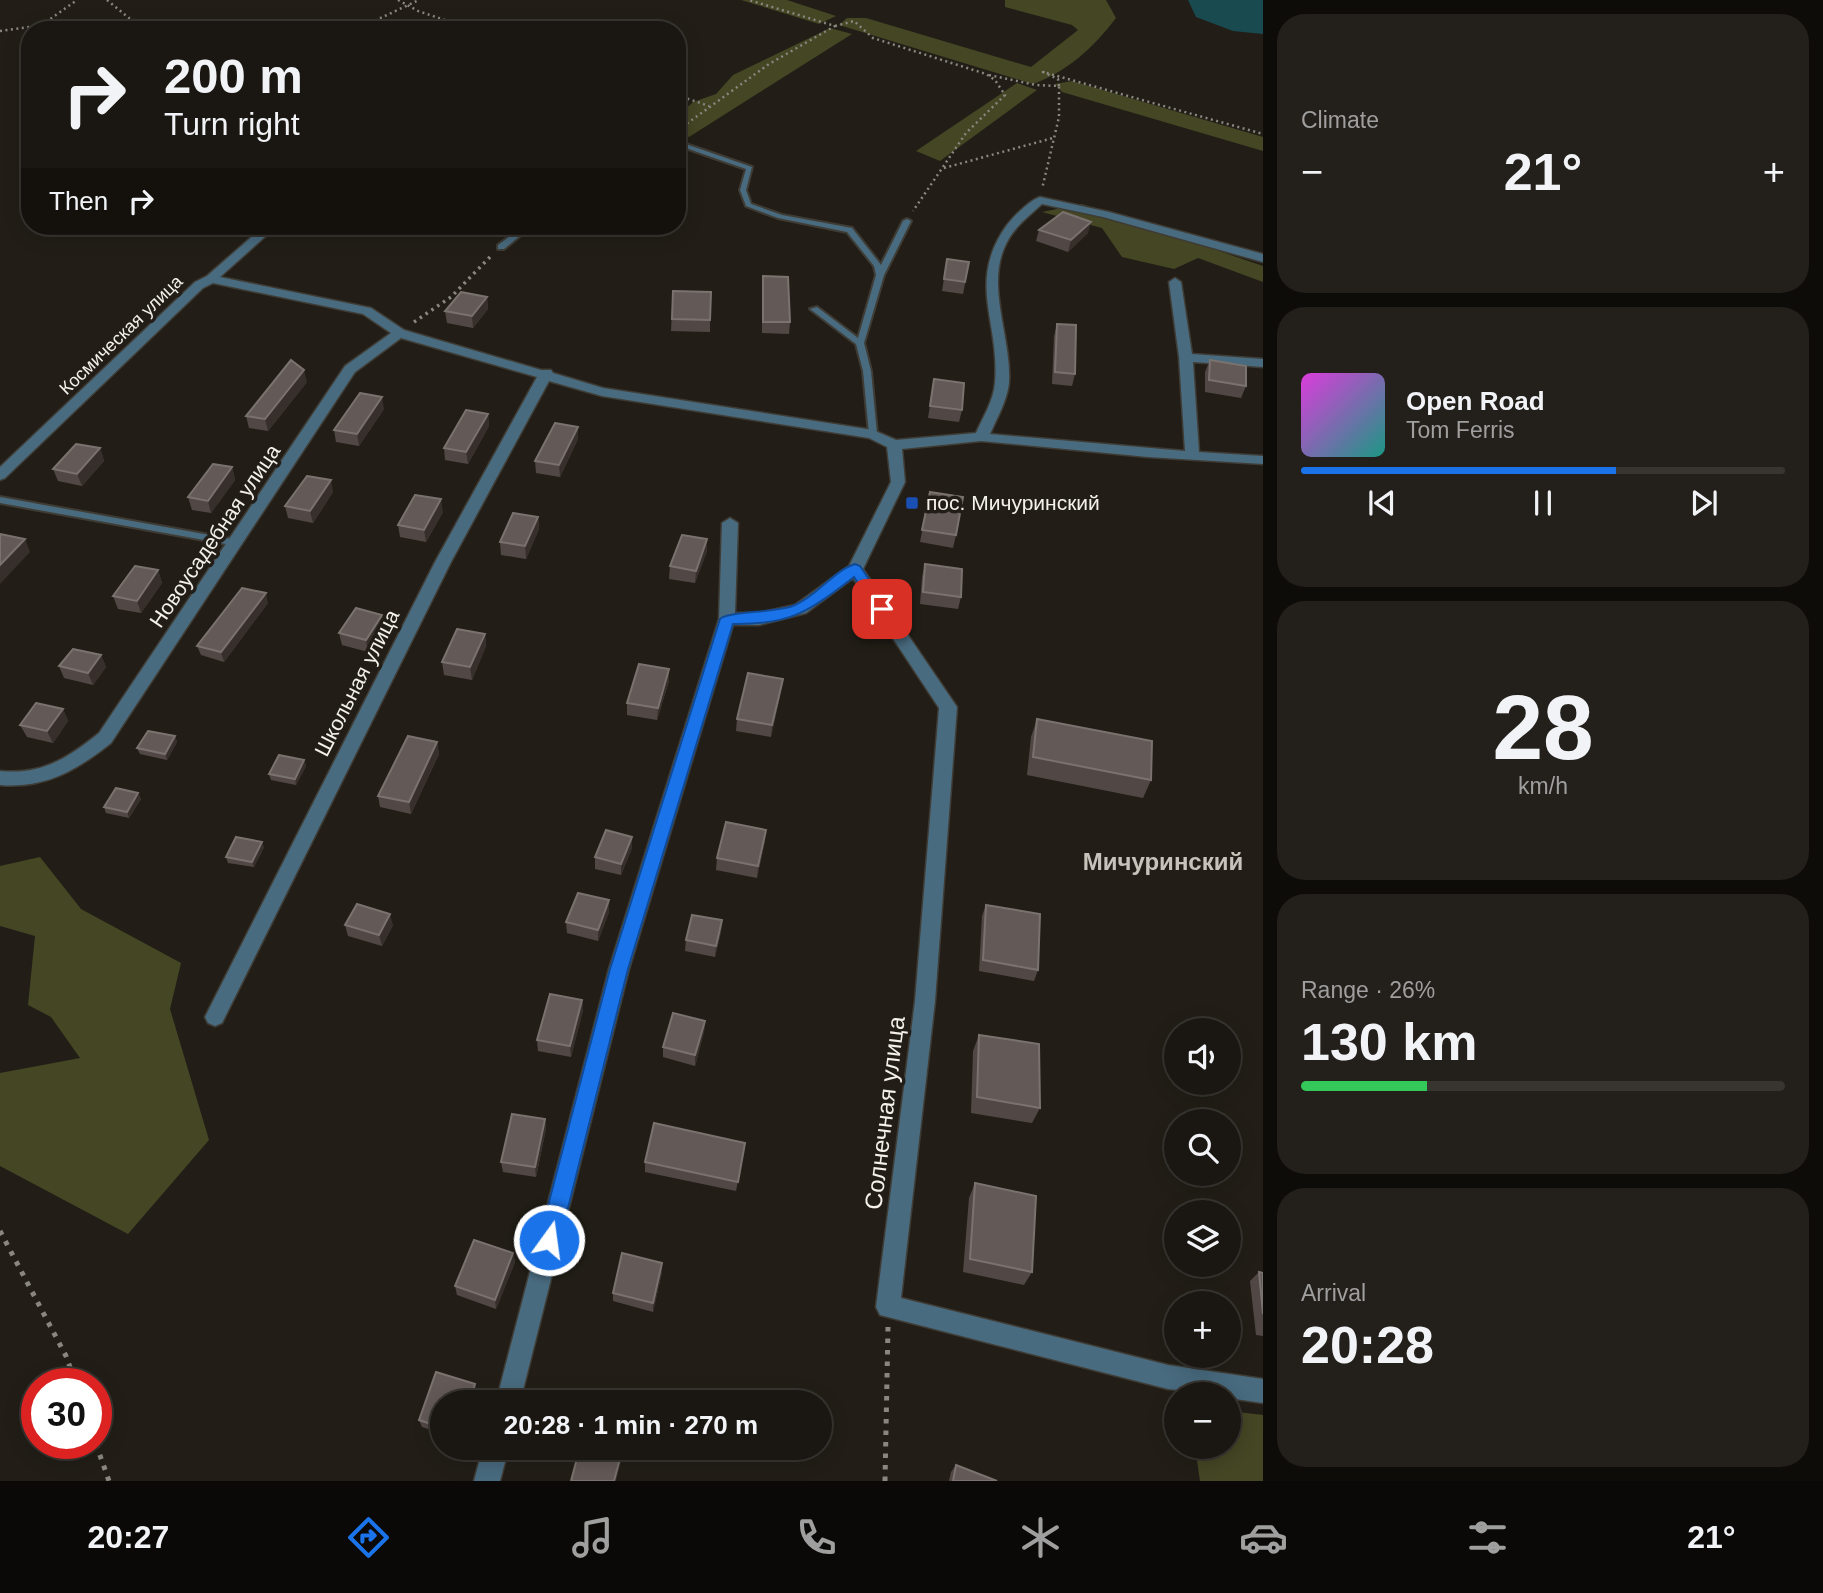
<!DOCTYPE html>
<meta charset="utf-8">
<style>
:root{--surface:#1a1611;--page:#231f1a;--text:#f1f3f6;--muted:#9f9f9f;--line:#383531;--accent:#1a73e8}
body{margin:0;font-family:Helvetica,sans-serif;background:var(--page);color:var(--text);height:100vh;display:flex;flex-direction:column;font-size:26px;white-space:nowrap}
*{box-sizing:border-box;margin:0}
p{font-size:23px;color:var(--muted)}
.icon{flex:none;width:38px;height:38px;fill:none;stroke:currentColor;stroke-width:2;stroke-linecap:round;stroke-linejoin:round}
.map{position:relative;flex:1;overflow:hidden}
.panel{display:flex;flex-direction:column;gap:14px;padding:14px;background:#0e0c09;width:560px}
.panel>*{flex:none}
.guide{position:absolute;left:21px;top:21px;width:665px;height:214px;border-radius:28px;box-shadow:0 4px 18px #0003,0 0 0 2px var(--line);background:#1a1611;color:var(--text);overflow:hidden}
.buttons{position:absolute;left:1164px;top:1018px;display:grid;gap:14px}
.buttons a{display:grid;place-items:center;width:77px;height:77px;border-radius:50%;background:var(--surface);box-shadow:0 4px 18px #0003,0 0 0 2px var(--line);font-size:35px}
.speed{position:absolute;left:21px;top:1368px;display:flex;gap:14px;font-size:35px;font-weight:700;text-align:center}
.speed>*{display:grid;place-content:center;width:91px;height:91px;border-radius:50%;background:var(--surface);box-shadow:0 4px 18px #0003,0 0 0 2px var(--line);line-height:1}
.speed .limit{border:10px solid #d22;background:#fff;color:#111}
.pin{position:absolute;display:grid;place-items:center;width:60px;height:60px;color:#fff;margin:-30px;border-radius:14px;box-shadow:0 4px 10px #0006}
.me{position:absolute;width:77px;margin:-38px;rotate:14deg;stroke-linejoin:round;filter:drop-shadow(0 0 5px #0008)}
.turn{display:flex;align-items:center;gap:24px;height:147px;padding:0 28px;font-size:32px}
.turn .icon{width:91px;height:91px;stroke-width:2.5}
.turn b{display:block;font-size:49px;line-height:60px}
.then{display:flex;align-items:center;height:66px;padding:0 28px;background:#0003;gap:14px;font-size:26px}
.big{font-size:52px;font-weight:700;line-height:1.1}
.panel .widget{flex:1;display:flex;flex-direction:column;justify-content:center;gap:10px;min-width:0;padding:0 24px;border-radius:28px;background:var(--page)}
.panel .dial{align-items:center;gap:0}
.dial b{font-size:91px;line-height:1}
.song{display:flex;align-items:center;gap:21px}
.cover{width:84px;height:84px;border-radius:10px;background:linear-gradient(135deg,hsl(300 70% 55%),hsl(170 70% 35%))}
.played{height:7px;border-radius:4px;background:linear-gradient(90deg,var(--accent) 65%,var(--line) 65%)}
.keys{display:flex;justify-content:space-around;direction:ltr}
.heat{display:flex;justify-content:space-between;align-items:center;font-size:38px;direction:ltr}
.charge{height:10px;border-radius:5px;background:linear-gradient(90deg,#34c759 26%,var(--line) 0)}
.trip{position:absolute;left:430px;top:1390px;width:402px;height:70px;border-radius:35px;background:var(--surface);box-shadow:0 4px 18px #0003,0 0 0 2px var(--line);font-weight:700;line-height:70px;text-align:center}
.dock{display:flex;height:112px;justify-content:space-around;align-items:center;background:#0a0907;color:var(--muted)}
.dock .icon{width:49px;height:49px}
.dock .active{color:var(--accent)}
.dock b{font-size:32px;color:var(--text)}
main{display:flex;flex:1;min-height:0}
.map>svg:first-child{display:block}
.forest{fill:#444624}
.water{fill:#194a50}
.lines{fill:none;stroke-linecap:round;stroke-linejoin:round}
.lane-casing{stroke:#3f3c35;stroke-width:4}
.street-casing{stroke:#3f3c35;stroke-width:3}
.path-far2{stroke:#8a8680;stroke-width:2.5;stroke-dasharray:2 3.5;stroke-linecap:butt}
.path-far1{stroke:#8a8680;stroke-width:3.5;stroke-dasharray:2.5 4.5;stroke-linecap:butt}
.path{stroke:#8a8680;stroke-width:5;stroke-dasharray:4.5 7;stroke-linecap:butt}
.lane{fill:#496b7f;fill-rule:evenodd}
.street{fill:#496b7f;fill-rule:evenodd}
.wall{fill:#514846}
.shaded-wall{fill:#372f2b}
.building{fill:#635a57;stroke:#7a726f;stroke-width:2}
.route{fill:#1a73e8;stroke:#114b97;stroke-width:2}
.transit-dot{fill:#1a4fb4;stroke:#221e17;stroke-width:2.5}
.labels{text-anchor:middle;stroke-width:7;stroke-linejoin:round;paint-order:stroke}
.far-street-label{font-size:18px;fill:#f4f1ec;stroke:#221e17}
.poi-label{font-size:21px;fill:#f4f1ec;stroke:#221e17;text-anchor:start}
.street-label{font-size:21px;fill:#f4f1ec;stroke:#221e17}
.quarter-label{font-size:24px;font-weight:bold;fill:#c8c3ba;stroke:#221e17}
.near-street-label{font-size:24px;fill:#f4f1ec;stroke:#221e17}
</style>
<main>
<div class="map">
<svg width="1263" height="1481" viewBox="0 0 1263 1481">
<rect width="100%" height="100%" fill="#221e17"/>
<path class="forest" d="M741,0H787L836,16L819,24Z
M1005,0H1106L1116,18C1093,48 1068,71 1033,84L839,25L847,18H866L1031,67L1078,30L1072,25L1005,7Z
M830,28L852,34L689,137L677,132V117L693,102L716,94L733,75Z
M1072,81L1263,137V151L1062,92L1055,84Z
M1017,83L1037,90L940,161L916,151Z
M1082,204L1263,266V282L1198,258L1174,269L1122,257L1102,228L1042,212Z
M40,857L81,909L181,963L170,1009L209,1140L128,1234L0,1166V1073L80,1058L51,1017L28,1005L35,936L0,926V866Z
M1229,1411L1263,1415V1481H1200L1195,1447H1228Z"/>
<path class="water" d="M1188,0H1263V34L1233,31L1196,17Z"/>
<g class="lines">
<defs>
<path id="lane" d="M677,141L752,167L746,190L751,204L782,215L852,228L881,265L903,221L907,219L911,221L884,275L864,343L871,371L877,434L876,436L873,437L869,434L863,371L856,344L810,309L817,307L858,338L876,275L874,266L847,232L778,218L746,206L740,190L746,169L677,145Z
M524,226H532L504,249H498V245Z
M0,497L237,540L242,543L237,546L0,503Z"/>
<path id="street" d="M1040,197L1109,212L1263,254V262L1103,217L1042,204C1029,216 1014,227 1006,244C985,286 1012,338 1009,383C1007,401 997,418 990,434L1185,451L1179,357L1169,282L1175,278L1181,282L1192,354L1263,359V367L1193,362L1199,452L1263,456V464L1148,457L981,441L902,449L905,482L863,569L957,707L935,1001L901,1298L1168,1365L1263,1379V1403L1228,1398V1395L1168,1389L880,1315L876,1307L915,1001L939,708L853,578L806,613L759,625H733L629,969L520,1402H496L609,969L719,619L722,523L730,518L738,523L735,613H759L795,605L849,566L891,482L887,447L869,438L602,396L549,381L451,562L222,1023L215,1026L208,1023L205,1017L208,1011L435,562L537,377L401,338L355,372L111,743C77,770 45,789 0,785V771C41,775 67,759 99,733L345,366L391,333L363,314L213,283L203,288L5,478L0,480V467L195,282L207,276L264,226H277L220,277L371,308L404,330L541,370H551L553,373L603,388L873,430L896,440L976,433C983,417 994,400 995,382C1000,321 966,282 1007,225C1015,215 1029,201 1040,197Z
M483,1447H509L500,1481H474Z"/>
</defs>
<use href="#lane" class="lane-casing"/>
<use href="#street" class="street-casing"/>
<path class="path-far2" d="M107,0L129,18L157,30
M398,0L418,11L475,30
M46,22L77,0
M835,26L854,21L873,38L986,74L995,80L1005,95L966,133L913,211
M355,30L419,0
M0,31L71,21L93,30
M989,75L1036,85L1059,86V117L1042,189
M1059,86L1058,79L1043,72L1263,134
M677,95L709,106
M678,130L769,64L835,26L749,0
M944,168L1053,138"/>
<path class="path-far1" d="M414,322L451,297L492,255"/>
<path class="path" d="M0,1231L66,1356L76,1384
M96,1444L109,1481
M885,1481L888,1326"/>
<use href="#lane" class="lane"/>
<use href="#street" class="street"/>
</g>
<path class="wall" d="M1039,230L1088,233L1068,252L1036,241Z
M947,259L969,262L963,294L942,291Z
M763,276L790,322L789,334L762,333V288Z
M673,291L710,320V332L671,331Z
M487,297L488,309L473,328L447,323L445,311Z
M1057,324L1075,374L1072,386L1052,384L1054,336Z
M1210,360L1246,386L1241,398L1205,392V372Z
M934,379L962,410L959,422L928,418Z
M307,382L268,431L249,428L246,416Z
M384,409L359,446L336,442L334,430Z
M488,414L489,426L468,464L445,460L444,448Z
M578,439L560,477L536,473L535,461Z
M100,448L104,461L82,486L58,481L53,469Z
M232,467L235,480L211,513L192,510L188,497Z
M333,492L313,523L288,518L285,506Z
M930,492L956,535L953,548L920,542Z
M443,512L426,542L400,537L398,525Z
M538,517L539,529L526,559L501,555L500,542Z
M707,551L695,583L669,579L670,566Z
M925,564L961,597L958,609L920,604L922,577Z
M158,570L162,583L141,613L118,609L113,596Z
M268,603L224,662L201,655L197,646Z
M382,615L384,627L368,652L342,645L339,633Z
M485,634L486,646L472,680L444,675L442,662Z
M101,655L106,667L93,685L64,678L59,666Z
M669,669V681L657,720L627,715V703Z
M783,679L781,691L771,737L736,731L737,719Z
M63,709L68,721L53,743L27,737L20,725Z
M1037,719L1151,780L1143,798L1027,775L1031,737Z
M175,736L177,742L167,760L140,754L137,748Z
M437,742L439,754L411,814L380,807L378,796Z
M304,760L306,766L296,785L271,780L269,774Z
M138,793L141,799L129,818L106,813L104,807Z
M765,841L757,878L716,870L717,858Z
M264,847L254,867L228,863L226,857Z
M632,848L621,875L595,869V857Z
M986,905L1038,970L1034,981L979,971L982,916Z
M609,912L598,941L567,933L566,922Z
M722,920L721,932L715,957L685,951L686,940Z
M345,925H393L382,946L348,936Z
M582,1000L583,1010L571,1057L538,1051L537,1040Z
M705,1021L704,1032L695,1066L663,1057V1047Z
M979,1035L1040,1108L1032,1123L971,1113L973,1051Z
M545,1119L546,1129L536,1177L503,1172L501,1162Z
M745,1143L736,1191L645,1172V1162Z
M975,1183L1032,1272L1024,1285L963,1272L969,1198Z
M513,1253L515,1262L496,1309L457,1295L455,1286Z
M662,1263V1272L653,1312L613,1301V1293Z
M1259,1272L1263,1273V1336L1256,1335L1250,1281Z
M436,1372L475,1384L477,1392L474,1402H443V1434L422,1427L419,1420Z
M956,1465L997,1481H949L951,1472Z"/>
<path class="shaded-wall" d="M1091,222L1088,233L1068,252L1071,240Z
M487,297L488,309L473,328L472,316Z
M304,370L307,382L268,431L265,419Z
M382,397L384,409L359,446L357,434Z
M488,414L489,426L468,464L466,452Z
M578,427V439L560,477L559,465Z
M100,448L104,461L82,486L77,474Z
M232,467L235,480L211,513L208,501Z
M331,480L333,492L313,523L310,511Z
M441,499L443,512L426,542L424,530Z
M538,517L539,529L526,559L525,546Z
M25,539L30,552L0,584V565Z
M707,539V551L695,583L696,571Z
M158,570L162,583L141,613L137,601Z
M266,593L268,603L224,662L221,652Z
M382,615L384,627L368,652L366,640Z
M485,634L486,646L472,680L470,667Z
M101,655L106,667L93,685L88,673Z
M669,669V681L657,720L658,708Z
M783,679L781,691L771,737L772,725Z
M63,709L68,721L53,743L47,731Z
M175,736L177,742L167,760L165,754Z
M437,742L439,754L411,814L409,802Z
M304,760L306,766L296,785L295,779Z
M138,793L141,799L129,818L127,812Z
M766,830L765,841L757,878L758,866Z
M632,837V848L621,875V864Z
M262,842L264,847L254,867L252,862Z
M609,900V912L598,941V930Z
M390,914L393,925L382,946L379,935Z
M722,920L721,932L715,957L716,946Z
M582,1000L583,1010L571,1057L570,1046Z
M705,1021L704,1032L695,1066V1055Z
M545,1119L546,1129L536,1177L535,1167Z
M513,1253L515,1262L496,1309L495,1300Z
M662,1263V1272L653,1312V1303Z
M475,1384L477,1392L474,1402H469Z
M623,1447H625L616,1481H614Z"/>
<path class="building" d="M1063,212L1091,222L1071,240L1039,230Z
M947,259L969,262L965,282L944,279Z
M763,276L788,277L790,322H763Z
M673,291L711,292L710,320L672,319Z
M461,292L487,297L472,316L445,311Z
M1057,324L1076,325L1075,374L1055,372Z
M291,360L304,370L265,419L246,416Z
M1210,360L1246,366V386L1209,380Z
M934,379L964,383L962,410L930,406Z
M360,393L382,397L357,434L334,430Z
M466,410L488,414L466,452L444,448Z
M555,423L578,427L559,465L535,461Z
M76,444L100,448L77,474L53,469Z
M213,464L232,467L208,501L188,497Z
M307,476L331,480L310,511L285,506Z
M930,492L963,497L956,535L922,530Z
M415,495L441,499L424,530L398,525Z
M513,513L538,517L525,546L500,542Z
M0,534L25,539L0,565Z
M682,535L707,539L696,571L670,566Z
M925,564L962,569L961,597L923,592Z
M135,566L158,570L137,601L113,596Z
M242,588L266,593L221,652L197,646Z
M356,608L382,615L366,640L339,633Z
M457,629L485,634L470,667L442,662Z
M73,649L101,655L88,673L59,666Z
M639,664L669,669L658,708L627,703Z
M748,673L783,679L772,725L737,719Z
M36,703L63,709L47,731L20,725Z
M1037,719L1152,741L1151,780L1033,757Z
M148,731L175,736L165,754L137,748Z
M408,736L437,742L409,802L378,796Z
M279,755L304,760L295,779L269,774Z
M116,788L138,793L127,812L104,807Z
M726,822L766,830L758,866L717,858Z
M606,830L632,837L621,864L595,857Z
M236,837L262,842L252,862L226,857Z
M578,893L609,900L598,930L566,922Z
M357,904L390,914L379,935L345,925Z
M986,905L1040,914L1038,970L983,960Z
M692,915L722,920L716,946L686,940Z
M550,994L582,1000L570,1046L537,1040Z
M673,1013L705,1021L695,1055L663,1047Z
M979,1035L1039,1044L1040,1108L977,1097Z
M512,1114L545,1119L535,1167L501,1162Z
M654,1123L745,1143L738,1182L645,1162Z
M975,1183L1036,1196L1032,1272L970,1259Z
M474,1240L513,1253L495,1300L455,1286Z
M622,1253L662,1263L653,1303L613,1293Z
M1259,1272L1263,1273V1314Z
M436,1372L475,1384L469,1402H443V1428L419,1420Z
M580,1447H623L614,1481H571Z
M956,1465L997,1481H953Z"/>
<path class="route" d="M855,564L860,566L887,606V613H877L854,577C809,611 792,625 733,624L628,969L560,1240L557,1247L549,1250L542,1247L539,1240L610,969L720,619C726,611 779,613 795,605C817,596 833,571 855,564Z"/>
<rect class="transit-dot" x="905" y="496" width="14" height="14" rx="3.5"/>
<g class="labels">
<g class="far-street-label">
<text transform="translate(121 335) rotate(-44)" y="6">Космическая улица</text>
</g>
<g class="poi-label">
<text x="926" y="510">пос. Мичуринский</text>
</g>
<g class="street-label">
<text transform="translate(215 536) rotate(-56)" y="7">Новоусадебная улица</text>
<text transform="translate(357 683) rotate(-63)" y="7">Школьная улица</text>
</g>
<g class="quarter-label">
<text x="1163" y="870">Мичуринский</text>
</g>
<g class="near-street-label">
<text transform="translate(885 1113) rotate(-83)" y="8">Солнечная улица</text>
</g>
</g>
</svg>
<div class="buttons">
<a><svg class="icon" aria-label="sound" viewBox="0 0 24 24"><path d="M4 9h4l5-4v14l-5-4H4zM17 9q2 3 0 6"/></svg></a>
<a><svg class="icon" aria-label="search" viewBox="0 0 24 24"><circle cx="10" cy="10" r="6"/><path d="M15 15l6 6"/></svg></a>
<a><svg class="icon" aria-label="layers" viewBox="0 0 24 24"><path d="M12 4l9 5-9 5-9-5zM3 14l9 5 9-5"/></svg></a>
<a>+</a>
<a>−</a>
</div>
<div class="speed"><div class="limit">30</div></div>
<div class="pin" style="left:882px;top:609px;background:#d93025"><svg class="icon" aria-label="arrive" viewBox="0 0 24 24"><path d="M6 21V4h12l-3 4 3 4H6"/></svg></div>
<svg class="me" style="left:549px;top:1240px" viewBox="-20 -20 40 40"><circle r="17" fill="#1a73e8" stroke="#fff" stroke-width="3"/><path d="M0-11L8 9 0 5-8 9z" fill="#fff"/></svg>
<div class="trip">20:28 · 1 min · 270 m</div>
<div class="guide">
<div class="turn"><svg class="icon" aria-label="right" viewBox="0 0 24 24"><path d="M7 20v-9h11M14 6l5 5-5 5"/></svg><div><b>200 m</b>Turn right</div></div>
<div class="then">Then<svg class="icon" aria-label="right" viewBox="0 0 24 24"><path d="M7 20v-9h11M14 6l5 5-5 5"/></svg></div>
</div>
</div>
<section class="panel">
<div class="widget"><p>Climate</p>
<div class="heat"><a>−</a><b class="big">21°</b><a>+</a></div>
</div>
<div class="widget">
<div class="song"><i class="cover"></i><div><b>Open Road</b><p>Tom Ferris</p></div></div>
<div class="played"></div>
<div class="keys"><svg class="icon" aria-label="previous" viewBox="0 0 24 24"><path d="M18 5L8 12l10 7zM5 5v14"/></svg><svg class="icon" aria-label="pause" viewBox="0 0 24 24"><path d="M8 5v14M16 5v14"/></svg><svg class="icon" aria-label="next" viewBox="0 0 24 24"><path d="M6 5l10 7-10 7zM19 5v14"/></svg></div>
</div>
<div class="widget dial"><b>28</b><p>km/h</p></div>
<div class="widget"><p>Range · 26%</p><b class="big">130 km</b><div class="charge"></div></div>
<div class="widget"><p>Arrival</p><b class="big">20:28</b></div>
</section>
</main>
<nav class="dock">
<b>20:27</b>
<svg class="icon active" aria-label="directions" viewBox="0 0 24 24"><path d="M12 3l9 9-9 9-9-9zM9 14v-3h6M13 9l2 2-2 2"/></svg>
<svg class="icon" aria-label="music" viewBox="0 0 24 24"><path d="M9 18V5l10-2v13"/><circle cx="6" cy="18" r="3"/><circle cx="16" cy="16" r="3"/></svg>
<svg class="icon" aria-label="phone" viewBox="0 0 24 24"><path d="M5 4h4l2 5-3 2q2 4 5 5l2-3 5 2v4C11 20 4 13 5 4z"/></svg>
<svg class="icon" aria-label="climate" viewBox="0 0 24 24"><path d="M12 3v18M4 7l16 10M4 17L20 7"/></svg>
<svg class="icon" aria-label="car" viewBox="0 0 24 24"><path d="M5 17H2v-5l4-1 3-4h7l3 4 3 1v5h-3M9 17h6M6 11h13"/><circle cx="7" cy="17" r="2"/><circle cx="17" cy="17" r="2"/></svg>
<svg class="icon" aria-label="filters" viewBox="0 0 24 24"><path d="M4 7h16M4 17h16"/><circle cx="9" cy="7" r="2"/><circle cx="15" cy="17" r="2"/></svg>
<b>21°</b>
</nav>
